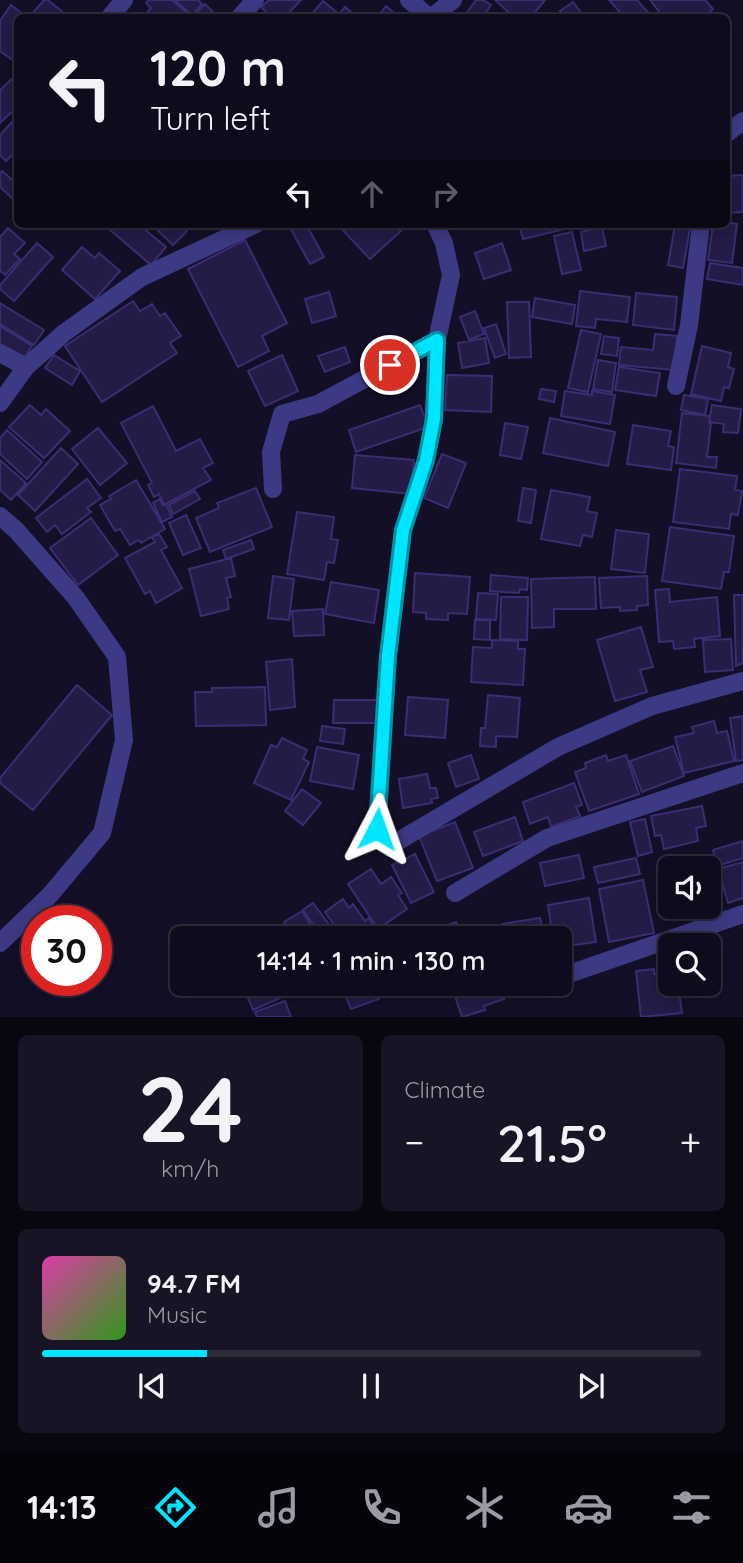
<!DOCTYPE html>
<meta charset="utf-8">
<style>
:root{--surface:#0e0b1c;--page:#171425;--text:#f1f3f6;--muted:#9b9ba3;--line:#2e2b3b;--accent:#00e5ff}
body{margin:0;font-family:Quicksand,sans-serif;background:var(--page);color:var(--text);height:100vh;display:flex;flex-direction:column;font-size:26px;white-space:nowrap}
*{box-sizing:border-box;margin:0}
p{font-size:23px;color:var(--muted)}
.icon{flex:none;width:38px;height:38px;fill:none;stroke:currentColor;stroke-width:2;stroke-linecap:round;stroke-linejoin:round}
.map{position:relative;height:1017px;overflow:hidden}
.sheet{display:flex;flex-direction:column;gap:18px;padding:18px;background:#08060f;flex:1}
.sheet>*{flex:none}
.hud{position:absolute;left:14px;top:14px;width:716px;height:214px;border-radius:10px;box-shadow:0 4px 18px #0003,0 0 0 2px var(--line);background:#0e0b1c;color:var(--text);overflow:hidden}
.fabs{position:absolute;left:658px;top:856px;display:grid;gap:14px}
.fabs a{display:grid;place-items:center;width:63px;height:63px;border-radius:10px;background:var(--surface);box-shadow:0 4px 18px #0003,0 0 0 2px var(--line);font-size:35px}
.speed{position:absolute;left:21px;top:905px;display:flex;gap:14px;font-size:35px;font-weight:700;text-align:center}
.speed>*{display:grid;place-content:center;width:91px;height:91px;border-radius:50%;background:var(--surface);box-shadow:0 4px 18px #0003,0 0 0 2px var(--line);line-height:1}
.speed .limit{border:10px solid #d22;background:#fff;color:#111}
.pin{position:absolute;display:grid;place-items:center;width:60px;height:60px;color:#fff;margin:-30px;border:4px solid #fff;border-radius:50%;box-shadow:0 2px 7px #0007}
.me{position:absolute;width:77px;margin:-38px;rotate:4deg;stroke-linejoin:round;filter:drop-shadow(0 0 5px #0008)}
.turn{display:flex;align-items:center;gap:24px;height:147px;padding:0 21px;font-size:32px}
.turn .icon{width:91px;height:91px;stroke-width:2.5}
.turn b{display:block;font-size:49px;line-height:60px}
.lanes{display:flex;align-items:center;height:66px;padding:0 21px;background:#0003;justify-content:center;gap:35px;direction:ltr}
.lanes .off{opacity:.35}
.big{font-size:52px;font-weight:600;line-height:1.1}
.sheet .tile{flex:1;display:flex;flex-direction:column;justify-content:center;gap:10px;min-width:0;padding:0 24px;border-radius:10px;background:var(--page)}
.sheet .dial{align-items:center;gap:0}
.dial b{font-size:91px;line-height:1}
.song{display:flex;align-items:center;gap:21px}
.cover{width:84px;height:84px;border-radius:10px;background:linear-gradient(135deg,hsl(320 70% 55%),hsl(110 70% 35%))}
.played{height:7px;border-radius:4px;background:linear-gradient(90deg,var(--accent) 25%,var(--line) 25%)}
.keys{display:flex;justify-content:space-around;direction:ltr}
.heat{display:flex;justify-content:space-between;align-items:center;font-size:38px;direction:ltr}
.sheet .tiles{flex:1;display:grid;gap:18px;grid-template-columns:1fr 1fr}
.tile:last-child{grid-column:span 2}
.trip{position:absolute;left:170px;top:926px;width:402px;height:70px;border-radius:10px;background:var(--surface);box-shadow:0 4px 18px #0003,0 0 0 2px var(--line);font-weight:600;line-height:70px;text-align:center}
.menu{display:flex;height:112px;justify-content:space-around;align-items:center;background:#06040b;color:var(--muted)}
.menu .icon{width:49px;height:49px}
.menu .on{color:var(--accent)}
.menu b{font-size:32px;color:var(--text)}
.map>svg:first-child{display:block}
.building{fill:#241b47;stroke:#3b2d73;stroke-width:2}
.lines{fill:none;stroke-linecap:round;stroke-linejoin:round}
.minor{stroke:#3d3a85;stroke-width:18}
.route-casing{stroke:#0095a6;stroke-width:18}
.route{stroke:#00e5ff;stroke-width:12}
</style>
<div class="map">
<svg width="743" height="1017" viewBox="0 0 743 1017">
<rect width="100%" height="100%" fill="#130f26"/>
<path class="building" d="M44,0H48L70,18H35L31,15Z
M149,0H172L190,16L189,18H142L151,8L146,3Z
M175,0H198L202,4L192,15Z
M269,0H301L284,18H272L261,7Z
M476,0H483L491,5L482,18H463Z
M495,0H545L530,18H515Z
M609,0H637L653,18H625Z
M650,0H705L713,9L703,18H664Z
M323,1L339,14L345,7L358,18H308Z
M573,2L585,18H565L560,11Z
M205,4L219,18H192Z
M11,5L28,18H18V64L0,51V21Z
M386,6L400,18H377Z
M15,76L18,78V106L0,123V90Z
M12,122L18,128V149L6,161L0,155V135Z
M2,171L18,185V194L13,199L0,187V174Z
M743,175V212L726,213V176Z
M726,222L737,224L732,263L708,260L713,224H726Z
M103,224H138L166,247L151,265Z
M151,224H179L187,231L173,245Z
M288,224H306L324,257L310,264Z
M337,224H394L401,231L370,259Z
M519,224H568L569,228L523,239Z
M675,225L690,228L683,268L668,265Z
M602,227L606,246L584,251L581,232Z
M8,228L25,243L14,254L20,259L5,275L0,271V237Z
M572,232L581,270L562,274L554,236Z
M245,240L287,323L262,336L269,351L238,367L188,269Z
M37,243L53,257L14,301L0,289V285Z
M502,243L511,270L484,279L475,253Z
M82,247L95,258L99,253L120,271L95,299L62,270Z
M710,263L743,268V285L707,279Z
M580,291L630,297L627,322L596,319L595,328L576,326Z
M329,292L336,316L312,323L305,299Z
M636,293L677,297L674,330L633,325Z
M535,298L575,305L572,324L532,317Z
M133,301L140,311L152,304L160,316L165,313L181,336L170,343L177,353L102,402L65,346Z
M507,302H529L531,357L509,358Z
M0,303L44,330L34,345L0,324Z
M475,311L484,334L469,340L460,317Z
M496,324L506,354L495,358L484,328Z
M0,326L32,346L22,362L0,348Z
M581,330L601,334L588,392L568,388Z
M655,334L677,336L674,370L619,365L621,347L653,350Z
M604,336L619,338L617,356L601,354Z
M485,338L489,363L462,368L458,343Z
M702,346L731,353L728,367L734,369L729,388L724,387L721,401L691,394Z
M345,347L350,362L325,372L318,356Z
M54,355L80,371L72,385L45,368Z
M282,355L298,391L265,406L248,371Z
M598,360L616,363L612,392L593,389Z
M619,367L660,373L656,396L615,390Z
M447,375L492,376L491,412L445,410Z
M541,389L556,391L554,402L539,399Z
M565,391L592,395V391L615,395L610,424L561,416Z
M684,395L708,399L705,415L681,410Z
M30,405L41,415L46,409L70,431L44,458L9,427Z
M420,405L428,427L356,452L349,430Z
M712,405L741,409L738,433L723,432L724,424L709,422Z
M153,406L176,451L200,439L213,463L203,468L211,480L164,505L159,494L154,497L148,485L152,483L121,423Z
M682,413L710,416L709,423H711L707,457H717L716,468L676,463Z
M550,418L615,432L608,466L543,453Z
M505,423L528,427L521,459L500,455Z
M633,425L671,431L668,446L674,447L671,470L627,464Z
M98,428L127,463L100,485L72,449Z
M7,430L42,462L27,479L0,454V438Z
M61,448L78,464L35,511L18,495Z
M442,454L466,463L448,508L424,498Z
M355,455L414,460L411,494L352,488Z
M0,460L26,483L11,500L0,490Z
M680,469L737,476L735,490L742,491L738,515L731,514L729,529L673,522Z
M87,479L101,498L87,508L91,512L62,534L55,525L47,532L36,518Z
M136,480L165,529L141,543L139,540L130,545L120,529L115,531L100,505L111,499L109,496Z
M256,488L272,527L210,552L196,518L219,508L217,503Z
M523,488L536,490L531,523L518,521Z
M551,490L590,497L587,511L597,513L592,537L583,535L580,546L541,539Z
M195,491L200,499L173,514L169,505Z
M160,499L163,505L166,504L172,517L162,522L153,503Z
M297,512L334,517L331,539L338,540L334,563L327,562L324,580L287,574Z
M186,515L201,548L183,555L169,523Z
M91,518L118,555L78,585L50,548Z
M670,527L734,536L729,572H724L721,589L662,581Z
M616,530L649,534L645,573L611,569Z
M159,534L167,547L161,550L182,588L156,603L150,591L145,594L125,558L155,542L152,537Z
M251,540L254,549L226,559L223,550Z
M231,558L235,576L226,578L231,597L227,598L229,609L201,616L189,569Z
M415,573L470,577L467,614L448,613V620L426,619V613L413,612Z
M491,575L528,578L527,590L520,589L519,593L490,591Z
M273,576L294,579L289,620L268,618Z
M647,576L648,605L637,606V610L620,611V607L601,608L599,578Z
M595,577L596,609H554V627L532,628L531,579Z
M331,582L379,590L374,623L325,614Z
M669,589L670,602L717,597L720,636L694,639L695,647L674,649L673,641L659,642L655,590Z
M478,593L498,594L496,620L476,619Z
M734,595H743V663L736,666Z
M501,597H528L527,640L500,639Z
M323,609L324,635L294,636L292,611Z
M475,620H490V640L474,639Z
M641,627L653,667L640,670L647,692L615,701L597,640Z
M731,639L733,670L705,672L703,640Z
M492,640L518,641V649H525L523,685L471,682L473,647L492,648Z
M292,659L295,707L270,710L266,662Z
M77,685L112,715L33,810L0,783V778Z
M265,687L266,725L196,726L195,692H212V688Z
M488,695L520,698L517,737L496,736V747L480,746L481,728H485Z
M408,697L448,700L445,738L405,735Z
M334,700H379V723H333Z
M743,716V760L736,761L730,718Z
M714,721L717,733L727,731L734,761L684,773L675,737L694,733L692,727Z
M322,726L345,729L343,744L320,741Z
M282,738L307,750L303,759L309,762L291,800L254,783L271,745L277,747Z
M673,746L684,776L642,792L630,761Z
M317,747L359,755L353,789L310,781Z
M471,755L479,779L456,787L448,763Z
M606,755L608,761L626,755L639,794L589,811L575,772L586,768L585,763Z
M427,774L430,788H436L438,798L431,799L432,803L403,808L399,779Z
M574,783L582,805L576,807L580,816L551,827L548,817L530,824L523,802Z
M302,789L321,803L303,825L285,811Z
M702,806L706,826L696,828L698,841L664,849L661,835L655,836L651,816Z
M515,817L523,841L483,856L474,832Z
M645,819L652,852L638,856L630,822Z
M455,822L473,868L437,881L419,836Z
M743,841V858L717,866L713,850Z
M415,854L434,892L411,903L392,865Z
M579,855L584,878L545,886L540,863Z
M636,858L640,874L598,883L594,867Z
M743,862V898L728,903L718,869Z
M670,868V906H706L707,914L667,919L661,870Z
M371,869L381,884L391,877L402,893L398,895L407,909L378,929L348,884Z
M643,880L654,933L609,942L599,889Z
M589,898L596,942L560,947V938H553L548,905Z
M343,899L349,908L353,904L365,921L369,918L375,927L359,938H343L325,912Z
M313,903L339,938H323L303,910Z
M302,911L319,938H282L290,931L284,922Z
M540,918L543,931L548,930L550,938H491L490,933L503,931L502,924Z
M456,922L462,938H422L421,934Z
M654,969V974L670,972V984H678L682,1013L641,1017L636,971Z
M242,984H274L280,998L253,1010Z
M341,984H373L379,999L351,1009Z
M377,984H410L381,994Z
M463,984H498L504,999L484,1006L485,1010L462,1017L453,990L464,986Z
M285,1001L291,1017H257L255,1012Z"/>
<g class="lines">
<path class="minor" d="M409,0L430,18
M109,18L124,0
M239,18L255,0
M431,18L453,0
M726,134L743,121
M435,224L444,243L451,275L437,340L434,419L426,460L403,530L388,656L377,829L382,841L395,843L558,747L652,706L743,681
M0,353L26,367
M676,386L689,325L701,224
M0,403L26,367L64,333L142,277L256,224
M273,489L271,452L282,414L318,404L437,340
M0,516L16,530L76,598L117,657L124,740L102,833L50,895L0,943
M455,893L547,838L743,773
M560,977L743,914
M533,987L543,984"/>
</g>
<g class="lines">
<defs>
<path id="route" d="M377,829L388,656L403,530L426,460L434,419L437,340L390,365"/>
</defs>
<use href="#route" class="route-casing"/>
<use href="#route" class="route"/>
</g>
</svg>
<div class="fabs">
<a><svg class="icon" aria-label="sound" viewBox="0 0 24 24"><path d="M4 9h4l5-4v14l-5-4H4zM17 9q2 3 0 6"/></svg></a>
<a><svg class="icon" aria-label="search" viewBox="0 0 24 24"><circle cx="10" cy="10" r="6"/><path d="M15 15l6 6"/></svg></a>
</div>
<div class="speed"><div class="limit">30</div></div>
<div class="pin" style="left:390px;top:365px;background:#d93025"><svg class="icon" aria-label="arrive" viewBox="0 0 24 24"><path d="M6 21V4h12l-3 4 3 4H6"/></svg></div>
<svg class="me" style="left:377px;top:829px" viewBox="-20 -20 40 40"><path d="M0-17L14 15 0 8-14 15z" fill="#00e5ff" stroke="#fff" stroke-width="4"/></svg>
<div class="trip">14:14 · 1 min · 130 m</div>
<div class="hud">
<div class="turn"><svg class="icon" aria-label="left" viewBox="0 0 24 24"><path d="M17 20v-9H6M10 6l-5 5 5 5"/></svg><div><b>120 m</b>Turn left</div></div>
<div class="lanes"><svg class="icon" aria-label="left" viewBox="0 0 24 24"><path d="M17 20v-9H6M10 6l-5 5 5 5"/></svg><svg class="icon off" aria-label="ahead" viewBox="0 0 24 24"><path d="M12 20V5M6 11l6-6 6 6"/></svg><svg class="icon off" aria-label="right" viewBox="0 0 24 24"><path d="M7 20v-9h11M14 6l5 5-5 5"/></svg></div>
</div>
</div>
<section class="sheet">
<div class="tiles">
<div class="tile dial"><b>24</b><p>km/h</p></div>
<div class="tile"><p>Climate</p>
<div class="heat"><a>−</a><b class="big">21.5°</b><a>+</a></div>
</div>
<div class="tile">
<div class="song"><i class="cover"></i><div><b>94.7 FM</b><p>Music</p></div></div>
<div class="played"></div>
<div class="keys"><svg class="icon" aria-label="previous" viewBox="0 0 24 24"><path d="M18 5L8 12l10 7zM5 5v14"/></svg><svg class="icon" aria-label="pause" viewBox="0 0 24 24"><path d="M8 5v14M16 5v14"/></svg><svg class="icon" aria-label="next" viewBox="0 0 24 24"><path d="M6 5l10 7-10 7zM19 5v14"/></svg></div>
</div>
</div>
</section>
<nav class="menu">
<b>14:13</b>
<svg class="icon on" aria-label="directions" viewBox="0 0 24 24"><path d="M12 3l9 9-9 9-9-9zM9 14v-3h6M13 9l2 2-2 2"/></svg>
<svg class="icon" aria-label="music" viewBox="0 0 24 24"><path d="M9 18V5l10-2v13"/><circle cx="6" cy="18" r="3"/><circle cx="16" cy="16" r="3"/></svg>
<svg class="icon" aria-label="phone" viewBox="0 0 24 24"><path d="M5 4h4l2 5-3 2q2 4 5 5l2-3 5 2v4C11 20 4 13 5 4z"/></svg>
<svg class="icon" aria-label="climate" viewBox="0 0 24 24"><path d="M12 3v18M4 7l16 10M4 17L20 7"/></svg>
<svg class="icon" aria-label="car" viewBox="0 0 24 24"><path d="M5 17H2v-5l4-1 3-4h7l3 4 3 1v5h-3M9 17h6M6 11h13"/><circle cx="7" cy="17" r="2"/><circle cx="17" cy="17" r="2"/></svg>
<svg class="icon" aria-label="filters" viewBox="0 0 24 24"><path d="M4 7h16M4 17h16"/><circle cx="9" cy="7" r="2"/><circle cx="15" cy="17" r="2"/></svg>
</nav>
